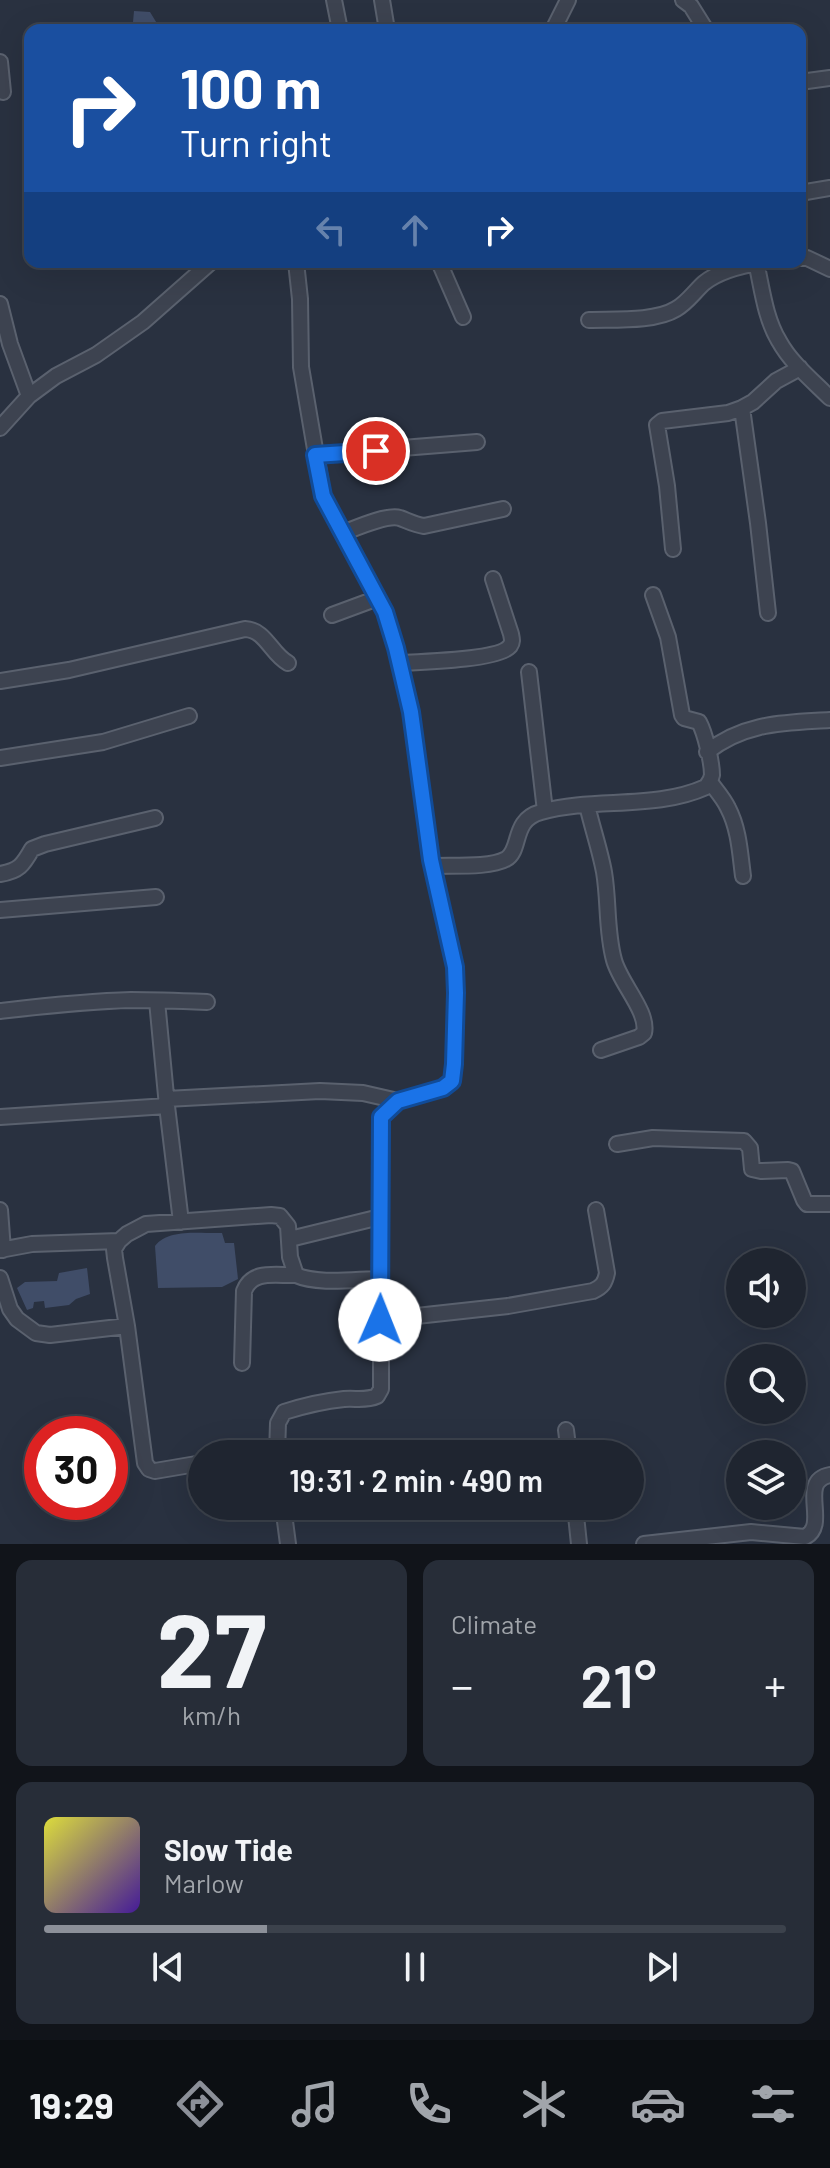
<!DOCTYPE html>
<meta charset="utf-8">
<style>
:root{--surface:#1f2530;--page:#272d38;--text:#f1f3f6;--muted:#a1a5ab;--line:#3c424c;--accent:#8c9099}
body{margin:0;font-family:Barlow,sans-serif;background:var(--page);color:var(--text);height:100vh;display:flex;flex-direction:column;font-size:30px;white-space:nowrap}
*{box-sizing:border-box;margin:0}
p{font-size:26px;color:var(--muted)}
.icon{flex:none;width:44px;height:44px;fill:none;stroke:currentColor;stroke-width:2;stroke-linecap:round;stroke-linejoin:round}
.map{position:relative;height:1544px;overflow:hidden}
.panel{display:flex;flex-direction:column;gap:16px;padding:16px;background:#11141a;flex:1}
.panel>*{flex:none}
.banner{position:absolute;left:24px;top:24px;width:782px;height:244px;border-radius:16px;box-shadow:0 8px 32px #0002,0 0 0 2px var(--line);background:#1a4fa0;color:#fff;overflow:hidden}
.tools{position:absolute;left:726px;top:1248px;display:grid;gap:16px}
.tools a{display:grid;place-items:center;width:80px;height:80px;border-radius:50%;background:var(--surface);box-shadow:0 8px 32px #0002,0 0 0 2px var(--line);font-size:40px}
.speed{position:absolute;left:24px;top:1416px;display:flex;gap:16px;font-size:40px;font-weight:700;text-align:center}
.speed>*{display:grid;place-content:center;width:104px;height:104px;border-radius:50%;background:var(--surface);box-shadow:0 8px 32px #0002,0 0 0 2px var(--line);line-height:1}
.speed .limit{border:12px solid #d22;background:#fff;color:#111}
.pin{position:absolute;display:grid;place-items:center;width:68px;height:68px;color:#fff;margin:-34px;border:4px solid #fff;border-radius:50%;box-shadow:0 2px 8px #0007}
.me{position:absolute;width:88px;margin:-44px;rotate:1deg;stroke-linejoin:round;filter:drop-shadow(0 0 6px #0008)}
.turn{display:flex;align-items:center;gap:28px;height:168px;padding:0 24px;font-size:36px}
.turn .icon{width:104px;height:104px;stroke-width:2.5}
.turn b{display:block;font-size:56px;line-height:68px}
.lanes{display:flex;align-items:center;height:76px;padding:0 24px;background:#0003;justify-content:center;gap:40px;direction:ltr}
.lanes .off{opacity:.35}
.big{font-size:60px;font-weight:600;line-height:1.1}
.panel .widget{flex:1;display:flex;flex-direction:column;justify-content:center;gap:12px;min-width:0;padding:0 28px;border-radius:16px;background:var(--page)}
.panel .dial{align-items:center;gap:0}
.dial b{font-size:104px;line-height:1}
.song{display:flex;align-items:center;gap:24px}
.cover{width:96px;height:96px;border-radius:12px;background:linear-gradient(135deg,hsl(60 70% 55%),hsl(260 70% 35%))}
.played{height:8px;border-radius:4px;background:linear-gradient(90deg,var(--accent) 30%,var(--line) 30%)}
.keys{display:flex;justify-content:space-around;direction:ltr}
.heat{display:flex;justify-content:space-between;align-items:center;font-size:44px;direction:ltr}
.panel .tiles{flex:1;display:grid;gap:16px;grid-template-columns:1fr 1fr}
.widget:last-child{grid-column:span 2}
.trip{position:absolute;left:188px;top:1440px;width:456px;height:80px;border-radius:40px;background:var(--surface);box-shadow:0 8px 32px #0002,0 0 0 2px var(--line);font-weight:600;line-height:80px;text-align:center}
.dock{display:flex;height:128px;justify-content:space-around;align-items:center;background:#0c0f13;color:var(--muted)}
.dock .icon{width:56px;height:56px}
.dock .current{color:var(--accent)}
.dock b{font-size:36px;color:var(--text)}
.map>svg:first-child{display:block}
.water{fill:#404d68}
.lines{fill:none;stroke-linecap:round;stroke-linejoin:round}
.minor-casing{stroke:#5a616e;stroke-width:18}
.minor{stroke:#3d4350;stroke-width:14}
.route-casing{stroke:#114b97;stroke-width:20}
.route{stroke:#1a73e8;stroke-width:14}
</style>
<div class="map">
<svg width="830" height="1544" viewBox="0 0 830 1544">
<rect width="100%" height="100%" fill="#293140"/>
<path class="water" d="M134,11L150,12L161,30H112V28L133,22Z
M222,1233L225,1243H234L238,1279L222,1287L158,1288L155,1246C169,1228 201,1234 222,1233Z
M87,1268L90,1294L76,1299L69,1305L45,1308L44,1301L34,1302L33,1308L27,1310L17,1288L25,1282L57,1281L59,1273Z"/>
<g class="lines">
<defs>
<path id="minor" d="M334,0L340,30
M382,0L387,30
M683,0L691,6L706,30
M553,30L568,0
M0,62L3,92
M800,82L830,78
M800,193L830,188
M800,258H807L830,269
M439,262L463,317
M756,262C762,288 765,318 779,341C791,363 812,380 830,398
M0,304L10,344L29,396
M589,320C613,319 655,322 676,309C687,303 695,291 704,283C720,270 744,265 763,262
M742,408L758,523L768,613
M0,428L29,396L56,376L96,355L143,322L211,262
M315,455L477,442
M343,533C356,528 387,514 400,518C408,521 415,525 424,526L503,509
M673,549L667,486L657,425L662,421L728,413L742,408L753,402L776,381L800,368
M332,615L378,598
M399,663C418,662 500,660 510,646C513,642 512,639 511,634L493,579
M529,672L545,811
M0,681L69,670L245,629C266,630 271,654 288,663
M707,752C745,722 784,723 830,720
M0,758L103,742L189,716
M710,782C716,790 724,799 728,808C739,829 740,853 743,876
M587,805C592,827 600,850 604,872C609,901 606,931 614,960C620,983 649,1012 644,1033L639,1037L601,1050
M432,866C452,865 490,868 506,859C522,850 511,820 541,812C594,797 655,810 706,787C709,782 711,781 712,775C712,762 705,733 699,722L684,718L682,715L668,637L653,595
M0,874C19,871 23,865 32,849L45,844L155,818
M0,910L156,897
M157,1001L167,1106L181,1222
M0,1011C44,1006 87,1001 131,1000C156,1000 182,1001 207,1002
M166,1099L320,1091L363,1093L398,1101
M0,1117L167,1106
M617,1144L653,1138L744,1141L750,1148L752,1169L761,1171L788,1170L792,1171L804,1200L807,1204H830
M0,1210L3,1250
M289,1237L294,1238L380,1217
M0,1250L32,1244L119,1241
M0,1278L10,1309L17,1319L36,1333L50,1335L127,1326
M380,1320L508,1306L593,1291C602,1287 605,1283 607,1273L596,1210
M242,1363L244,1291C252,1269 277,1276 296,1275
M566,1430L569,1454
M244,1454L276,1447
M277,1454L278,1423L284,1412C303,1406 324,1401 344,1399C356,1398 366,1401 377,1396L381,1389V1117L398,1101L443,1088L452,1081L454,1064L456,993L455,967L431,860L411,712L396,648L385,612L323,496L301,367L300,299L296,262
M202,1463L155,1471L149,1469L145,1463L127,1326L115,1258L114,1249L119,1241L127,1234L146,1224L271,1215L280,1216L288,1226L290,1257L296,1275C318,1285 357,1279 381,1279
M283,1506L288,1544
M575,1506L579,1544
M644,1544L751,1532L805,1537C830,1525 797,1481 830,1475"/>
</defs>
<use href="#minor" class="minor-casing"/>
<use href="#minor" class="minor"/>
</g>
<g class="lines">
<defs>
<path id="route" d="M376,451L315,455L323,496L385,612L396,648L411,712L431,860L455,967L456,993L454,1064L452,1081L443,1088L398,1101L381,1117L380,1320"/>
</defs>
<use href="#route" class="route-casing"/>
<use href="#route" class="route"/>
</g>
</svg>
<div class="tools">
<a><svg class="icon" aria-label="sound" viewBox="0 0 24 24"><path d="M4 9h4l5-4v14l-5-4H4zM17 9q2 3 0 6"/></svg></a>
<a><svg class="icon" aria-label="search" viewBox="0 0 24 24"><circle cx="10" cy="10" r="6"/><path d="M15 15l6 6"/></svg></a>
<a><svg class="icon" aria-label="layers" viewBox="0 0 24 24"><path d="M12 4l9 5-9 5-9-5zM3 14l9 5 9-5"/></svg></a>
</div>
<div class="speed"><div class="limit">30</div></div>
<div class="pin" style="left:376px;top:451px;background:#d93025"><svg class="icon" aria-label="arrive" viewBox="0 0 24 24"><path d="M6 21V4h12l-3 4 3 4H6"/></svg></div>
<svg class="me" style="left:380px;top:1320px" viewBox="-20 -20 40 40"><circle r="19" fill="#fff"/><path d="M0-13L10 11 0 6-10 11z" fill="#1a73e8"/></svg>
<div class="trip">19:31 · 2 min · 490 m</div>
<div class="banner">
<div class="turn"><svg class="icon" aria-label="right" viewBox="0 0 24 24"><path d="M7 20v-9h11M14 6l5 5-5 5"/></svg><div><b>100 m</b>Turn right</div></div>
<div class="lanes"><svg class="icon off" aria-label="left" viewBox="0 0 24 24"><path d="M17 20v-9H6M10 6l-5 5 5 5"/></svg><svg class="icon off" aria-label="ahead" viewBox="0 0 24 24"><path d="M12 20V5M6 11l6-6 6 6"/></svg><svg class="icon" aria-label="right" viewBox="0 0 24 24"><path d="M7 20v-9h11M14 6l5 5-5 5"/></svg></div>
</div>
</div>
<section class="panel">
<div class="tiles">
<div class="widget dial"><b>27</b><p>km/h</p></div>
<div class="widget"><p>Climate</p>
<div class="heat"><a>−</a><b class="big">21°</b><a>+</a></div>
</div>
<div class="widget">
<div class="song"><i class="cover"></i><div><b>Slow Tide</b><p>Marlow</p></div></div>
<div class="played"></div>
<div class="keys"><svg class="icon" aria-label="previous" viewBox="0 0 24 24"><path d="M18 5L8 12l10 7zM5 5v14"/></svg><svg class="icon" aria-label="pause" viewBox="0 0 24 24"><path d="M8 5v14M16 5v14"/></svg><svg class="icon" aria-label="next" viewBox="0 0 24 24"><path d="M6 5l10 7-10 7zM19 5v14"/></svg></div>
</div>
</div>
</section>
<nav class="dock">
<b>19:29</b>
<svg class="icon current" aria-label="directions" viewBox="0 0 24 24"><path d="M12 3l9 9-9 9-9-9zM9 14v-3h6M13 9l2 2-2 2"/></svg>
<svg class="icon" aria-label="music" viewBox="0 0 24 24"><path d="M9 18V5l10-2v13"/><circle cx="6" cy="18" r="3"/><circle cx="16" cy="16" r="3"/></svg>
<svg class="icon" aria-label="phone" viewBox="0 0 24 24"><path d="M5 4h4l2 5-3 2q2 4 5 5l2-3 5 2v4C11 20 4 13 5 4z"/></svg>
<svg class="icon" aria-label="climate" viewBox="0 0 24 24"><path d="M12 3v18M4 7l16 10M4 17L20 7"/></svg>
<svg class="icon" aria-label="car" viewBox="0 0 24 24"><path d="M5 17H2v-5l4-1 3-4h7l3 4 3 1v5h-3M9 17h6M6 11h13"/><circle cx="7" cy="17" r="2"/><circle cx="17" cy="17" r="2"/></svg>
<svg class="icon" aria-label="filters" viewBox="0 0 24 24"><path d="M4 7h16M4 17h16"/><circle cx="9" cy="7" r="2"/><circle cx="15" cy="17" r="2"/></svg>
</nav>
